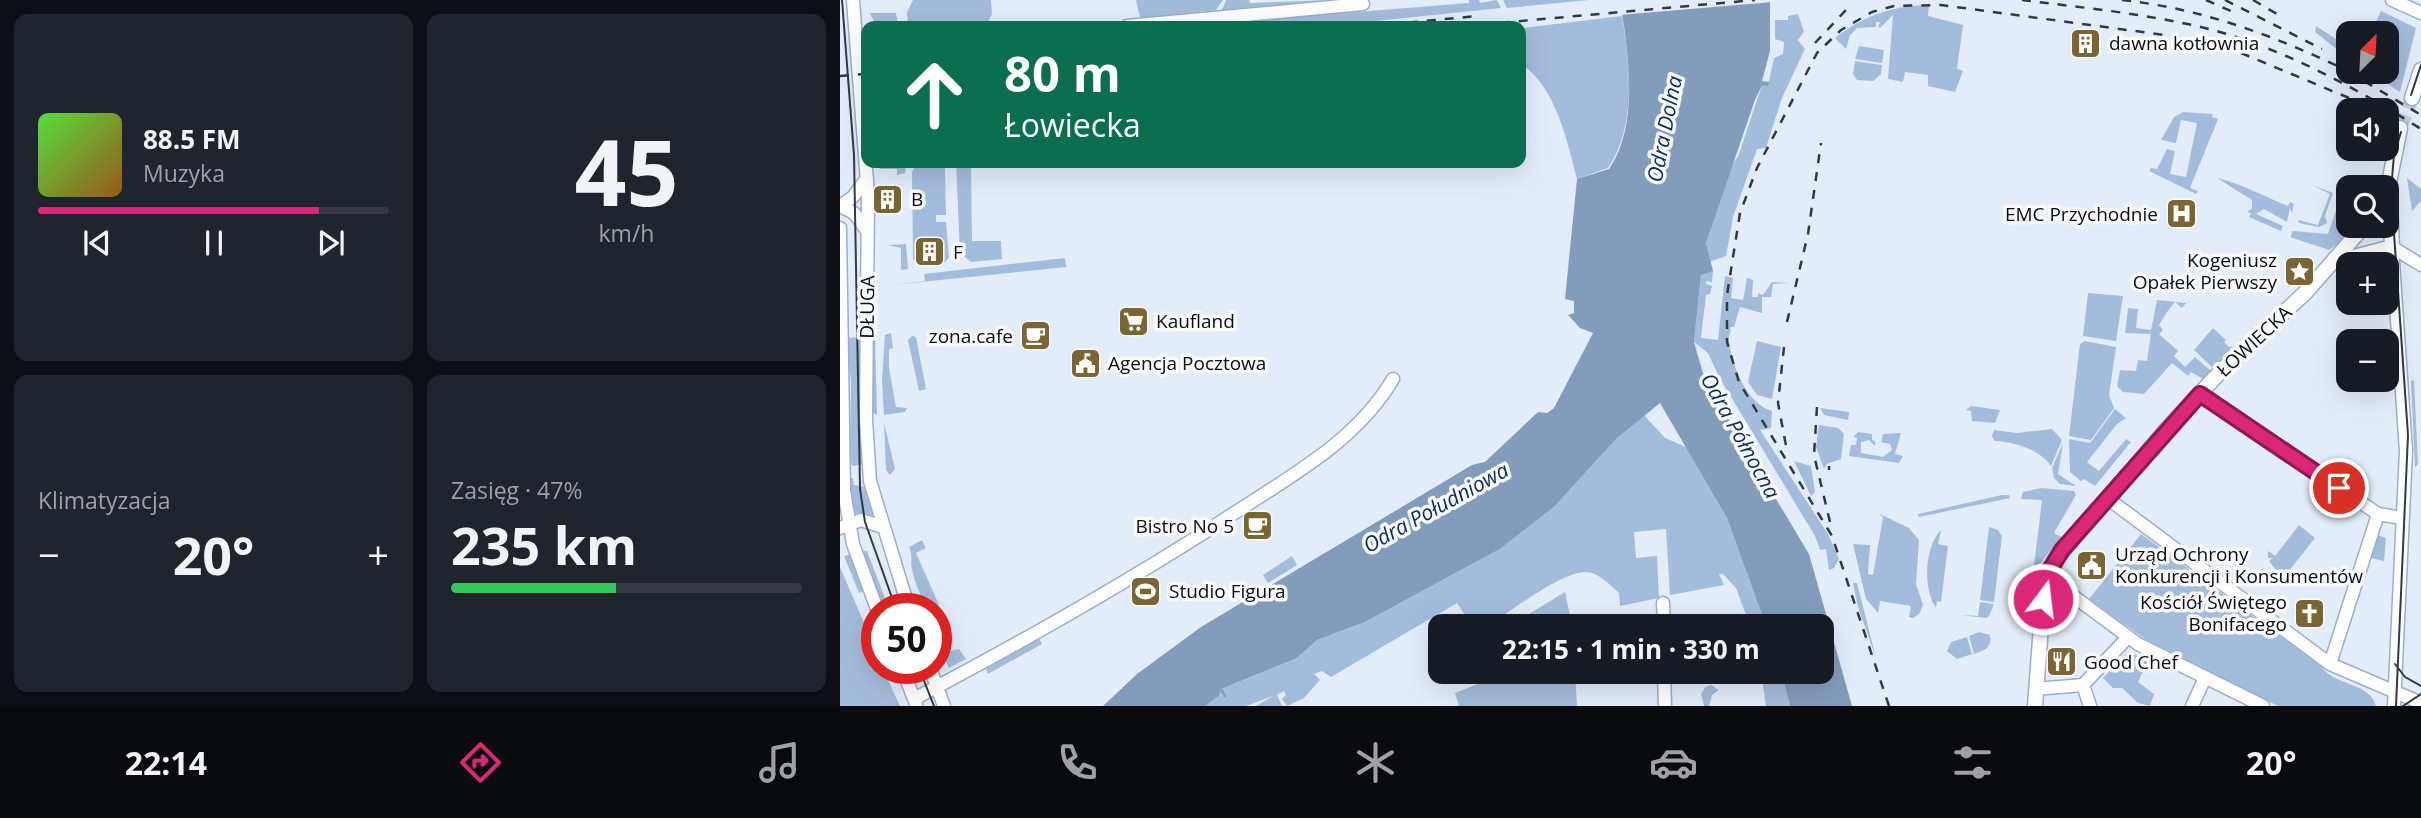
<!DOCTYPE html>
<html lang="pl">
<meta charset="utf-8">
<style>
:root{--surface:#171b24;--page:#20242c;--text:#f1f3f6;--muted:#9ea1a6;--line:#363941;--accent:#db2777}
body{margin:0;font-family:"Open Sans",sans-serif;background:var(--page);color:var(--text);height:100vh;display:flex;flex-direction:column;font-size:26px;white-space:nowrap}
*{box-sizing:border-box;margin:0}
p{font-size:23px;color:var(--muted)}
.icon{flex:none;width:38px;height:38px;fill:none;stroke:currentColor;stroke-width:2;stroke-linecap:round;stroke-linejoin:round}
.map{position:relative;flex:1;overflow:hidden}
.side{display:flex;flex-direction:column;gap:14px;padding:14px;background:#0d0f14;width:840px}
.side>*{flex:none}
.hud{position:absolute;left:21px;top:21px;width:665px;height:147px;border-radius:14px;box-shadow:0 7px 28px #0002;background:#0b6e4f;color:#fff;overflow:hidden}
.needle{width:46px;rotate:24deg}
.tools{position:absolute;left:1496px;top:21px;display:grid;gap:14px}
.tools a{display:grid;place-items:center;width:63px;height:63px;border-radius:14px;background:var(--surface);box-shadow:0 7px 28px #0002;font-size:35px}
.speed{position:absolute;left:21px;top:593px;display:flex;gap:14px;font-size:35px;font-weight:700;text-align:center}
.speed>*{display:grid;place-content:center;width:91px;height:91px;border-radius:50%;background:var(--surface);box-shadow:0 7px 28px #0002;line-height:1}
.speed .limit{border:10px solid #d22;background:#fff;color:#111}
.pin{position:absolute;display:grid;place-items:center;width:60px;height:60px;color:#fff;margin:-30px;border:4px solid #fff;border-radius:50%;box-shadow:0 2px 7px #0007}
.me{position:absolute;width:77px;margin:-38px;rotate:15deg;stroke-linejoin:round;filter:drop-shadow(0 0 5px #0008)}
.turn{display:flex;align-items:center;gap:24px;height:147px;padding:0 28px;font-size:32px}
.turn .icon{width:91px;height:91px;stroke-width:2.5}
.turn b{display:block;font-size:49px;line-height:60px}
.big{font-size:52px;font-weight:700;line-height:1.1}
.side .card{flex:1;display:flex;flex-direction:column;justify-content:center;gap:10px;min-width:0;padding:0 24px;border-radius:14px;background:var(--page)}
.side .dial{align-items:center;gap:0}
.dial b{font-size:91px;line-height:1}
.song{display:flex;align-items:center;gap:21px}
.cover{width:84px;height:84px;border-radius:10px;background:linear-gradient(135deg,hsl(110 70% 55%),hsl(30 70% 35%))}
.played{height:7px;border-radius:4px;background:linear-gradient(90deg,var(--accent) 80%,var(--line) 80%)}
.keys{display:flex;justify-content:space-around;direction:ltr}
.heat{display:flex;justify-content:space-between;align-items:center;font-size:38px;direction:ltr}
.charge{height:10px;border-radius:5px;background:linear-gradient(90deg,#34c759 47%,var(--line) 0)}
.side .tiles{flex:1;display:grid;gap:14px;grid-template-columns:repeat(2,1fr)}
.trip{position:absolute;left:588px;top:614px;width:406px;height:70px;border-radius:14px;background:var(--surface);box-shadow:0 7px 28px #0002;font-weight:700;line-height:70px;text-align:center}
.dock{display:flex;height:112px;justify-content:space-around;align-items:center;background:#090b0e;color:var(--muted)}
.dock .icon{width:49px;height:49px}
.dock .on{color:var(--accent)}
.dock b{font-size:32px;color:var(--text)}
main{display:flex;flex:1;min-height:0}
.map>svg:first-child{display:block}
.green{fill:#a4bcdb}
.water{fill:#839cbb}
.pier{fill:#e3edf9}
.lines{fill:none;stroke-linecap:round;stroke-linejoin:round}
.stream{stroke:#839cbb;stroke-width:2.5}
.major-tunnel{stroke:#c2ccd7;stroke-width:14;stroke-dasharray:14 7;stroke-linecap:butt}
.minor-casing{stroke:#99afcc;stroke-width:15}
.major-casing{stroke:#99afcc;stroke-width:17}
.minor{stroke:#fff;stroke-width:12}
.major{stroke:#fff;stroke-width:14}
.tram{stroke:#313943;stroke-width:2}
.rail{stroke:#313943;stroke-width:2.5;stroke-dasharray:9 9;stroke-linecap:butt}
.route-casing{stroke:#8e194d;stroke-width:18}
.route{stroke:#db2777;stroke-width:12}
.labels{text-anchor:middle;stroke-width:7;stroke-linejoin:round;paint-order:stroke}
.poi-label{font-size:19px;fill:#070e18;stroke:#f9f9f9;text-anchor:start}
.street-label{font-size:19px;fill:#070e18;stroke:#f9f9f9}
.water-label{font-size:21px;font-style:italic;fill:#092d56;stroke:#f9f9f9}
</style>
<main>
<section class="side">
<div class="tiles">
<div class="card">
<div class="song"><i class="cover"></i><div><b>88.5 FM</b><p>Muzyka</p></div></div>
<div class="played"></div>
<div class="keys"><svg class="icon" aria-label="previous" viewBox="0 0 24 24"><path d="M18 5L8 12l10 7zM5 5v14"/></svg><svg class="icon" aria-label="pause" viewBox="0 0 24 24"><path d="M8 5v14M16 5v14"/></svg><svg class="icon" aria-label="next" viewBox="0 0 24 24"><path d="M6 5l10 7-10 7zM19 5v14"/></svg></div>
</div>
<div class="card dial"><b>45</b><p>km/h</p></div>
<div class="card"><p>Klimatyzacja</p>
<div class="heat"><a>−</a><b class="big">20°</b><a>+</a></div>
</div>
<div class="card"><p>Zasięg · 47%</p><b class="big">235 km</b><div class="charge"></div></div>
</div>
</section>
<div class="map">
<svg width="1581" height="706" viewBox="0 0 1581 706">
<rect width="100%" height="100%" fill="#e3edf9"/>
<path class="green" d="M73,0H151L152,14L146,26H68L67,12Z
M296,0H383L376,10L300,18Z
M386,0H409L410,3L488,0L382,10Z
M629,0H639L640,3L657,0L661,8L486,26H345L629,3Z
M663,0H749L667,8Z
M1089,5L1088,16L1123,25L1117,69L1123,71L1115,92L1088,86V75L1065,72L1063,82L1048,79L1053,15L1040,28L1038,27L1040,22H1036V27L1017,28L1010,35L1006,49L995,38C1025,15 1052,6 1089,5Z
M1541,11L1576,28L1560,92L1529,72H1547V33H1531Z
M30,13H56L58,26H36Z
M958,14L964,32L958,40L965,49L942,98L926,148L917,149L893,217L886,256L869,262L866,243L892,164L898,157L922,85H928L934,58L943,54L944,42L935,39V20H948V16Z
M782,16C790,64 797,125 768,168L737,179C727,141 716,87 681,64V28Z
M1476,26L1508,47V58L1475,32Z
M1019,46L1044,50L1042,63L1015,59Z
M1015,61L1042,65L1041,74L1033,81L1017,80L1013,74Z
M1343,112L1373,114L1372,117L1378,119L1350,188L1358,191L1356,194L1309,171L1311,168L1317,169L1327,149L1335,151L1330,174L1346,177L1357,123L1341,120L1336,143L1321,140L1334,117Z
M39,163H66L65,173L57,175V169H40Z
M76,163H103L105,168L106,215H96V222H106L109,258L104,263L81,266L73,259L72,172Z
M116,163H131L132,241H161L162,259L131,262L120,253Z
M1377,178C1402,184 1423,196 1448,206L1450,202L1454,204L1452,213L1450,208L1447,222L1424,209L1416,214L1443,226L1441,231L1409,217L1411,213L1407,212L1412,208V200Z
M1567,178L1581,189V201L1572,211Z
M1472,185L1493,193L1485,216L1487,223L1479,227L1459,223L1458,220L1478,225L1490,194Z
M1508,187V226H1515L1505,239L1489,250L1450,237L1453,231L1488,234L1503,190C1506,188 1509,186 1512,187Z
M66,244L68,269L61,270V248L47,245Z
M225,258L226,267L52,285L85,281L84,274Z
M873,270L872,282L866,281V284L872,286L870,294L866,295L861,338L878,340L885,276L893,278L891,298L903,300L907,278L913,280L912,297H918V293L923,295L932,282L949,283L933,284L931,297H922V313L900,307L894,327H890C892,334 888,333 889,342C893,367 906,403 932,411L931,428L920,430L988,534L999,559L994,568L989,570L986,549L980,550L975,536L879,377L868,353L854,342L861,275Z
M1248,293L1283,296L1276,341L1243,336Z
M1317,300L1346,303L1342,308L1335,302C1327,311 1324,317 1319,325L1323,330L1319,334L1338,351L1334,356L1345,367L1355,357L1371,371L1363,379L1351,372L1348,376L1332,363L1304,394L1283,392L1277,386L1280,370L1296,371L1298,360L1307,361L1311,334L1285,333L1288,308L1298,309L1296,328L1311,330Z
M1373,328L1386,340L1384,342L1389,347L1394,346L1373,368L1354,350Z
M51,333L53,348L49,349V368L56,407L67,408L65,412L44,415L42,381L45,335Z
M72,336L76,337L86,389L79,391L68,340Z
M23,337V464L13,466L10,461L11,381L6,338Z
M32,337H35L37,415L32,412Z
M917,341L941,347L932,399L917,395L908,382Z
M1245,341L1276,347L1269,395L1274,408L1251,440L1229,436L1240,344Z
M1574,380L1578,464L1575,467L1571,381Z
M1131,406L1160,410L1155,423L1132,421L1131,411L1126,410Z
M980,408L1009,412L1008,420L984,415Z
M1275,409L1286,418L1277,424L1247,462L1259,471L1286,439L1291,442L1255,486L1244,479L1241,481L1230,472L1229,439L1250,443Z
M804,415L825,438L846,447L887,518L926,626H910L896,588L883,574H879L884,585L830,595L826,529L794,532L796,558L817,556L819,598L780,606L779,593C770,585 759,573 747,572C723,570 669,613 647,626H632L617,603L491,677L482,671L474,674L480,680L464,698L447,706L442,699L446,695L444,691L437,695L442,706H416L433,696L406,706H365L379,696L381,689L457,658L477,640L525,622L660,549L714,507L777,438Z
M44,423L55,469L50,475L46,470Z
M979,425L998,428L1004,434L1001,459L987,464L984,469L976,447Z
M1212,429L1222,440L1211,466C1200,449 1174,442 1155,441L1152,436L1154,430L1176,433Z
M1018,432L1032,434V440L1035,441V446L1029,440L1021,442V453L1043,457L1052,450L1050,444L1041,442L1043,434L1061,433L1055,454L1063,456L1059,463L1009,456L1011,445H1016L1017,438L1013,437Z
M1223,443L1218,474L1236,486L1220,484L1214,478L1212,468Z
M954,461L971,466L975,492L971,496Z
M7,474L13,479L14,485L26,487L35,517L20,513L13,514Z
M1202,488L1234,491L1236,495L1214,533L1222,537L1197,567L1194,566L1202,500L1181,499L1183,492Z
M1162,495H1169L1170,498L1079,517L1078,514Z
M1038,513L1069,528L1079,540L1076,584L1083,605L1079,614L1073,618L1069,617L1071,606L1040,601L1038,613L1026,599L1013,544L1030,545L1028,574L1033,575L1043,517Z
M1459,525L1475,538L1448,572L1438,573L1429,561L1433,558H1428V551L1435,556Z
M1149,527L1158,530L1162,536L1154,602L1140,600Z
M1101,530L1098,544L1108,546L1101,602L1097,601L1096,608C1083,590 1084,547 1101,530Z
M1301,534L1481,666C1493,686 1530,682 1536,706H1438L1312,644L1249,599Z
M1538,535L1546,538L1544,561L1531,558Z
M82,540L86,548L76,553L99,605L88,609C81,597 75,583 72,570C70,561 73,555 69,547Z
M27,551L49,609H44L20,552Z
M11,554L24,591L19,593L4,556Z
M452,556L457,565L428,583L423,575Z
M0,567L37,653V668L43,669L60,706H0Z
M1013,583H1017L1036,658L1018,607Z
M725,592L732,626H669Z
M1140,602L1154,604L1149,616L1146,618L1121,615L1138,616Z
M96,624L106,652L119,649L126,659L109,668L96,643Z
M1139,632L1150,635C1152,648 1145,650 1134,654L1129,636Z
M1127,637L1132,654L1117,659L1107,651L1111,642Z
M199,638L202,644L148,674L146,669Z
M1288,651L1308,661L1298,682L1314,694L1310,706L1298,703L1282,688H1273L1263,678Z
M648,672H735L737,706H619L615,693L650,679Z
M921,672H941L950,706H926Z
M871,685L879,690L872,695L869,706H864L861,694L865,687Z"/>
<path class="water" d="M780,0H930V51L922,81L929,82L928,86L922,85L915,100L866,243L873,271L861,275L854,342L865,380L969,554L1012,706H950L941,672H982V626H926L887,518L820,403L777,438L714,507L660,549L525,622L477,640L457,658L381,689L379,696L365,706H263L297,674L361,627L632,465L645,462L698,412L707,413L714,408L753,333L740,328L728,315L734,313V301L725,299L737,179L769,169C800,124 788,51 780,0Z"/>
<path class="pier" d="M776,0H933V2L779,15Z"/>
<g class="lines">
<path class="stream" d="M381,689L385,696"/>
<path class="major-tunnel" d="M1560,128L1572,98"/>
<defs>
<path id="minor" d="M13,0L28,195L26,420L30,481L69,609
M1552,0L1581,13
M287,26L523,4
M0,206L14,213L28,232
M0,206L13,197L27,178
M0,228L4,491L13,544L37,609
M1360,394L1538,514L1562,518
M1267,498L1490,664L1581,703
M0,528L21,520L43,527
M1206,576L1298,644L1423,706
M823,603L824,626
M1490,664L1538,514
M62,668L76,704
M90,668L104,706
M824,672L825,706
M1243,685L1250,706
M1196,689L1243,685L1288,637
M74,699C184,641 292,580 396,512C454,474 517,440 553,379
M1352,706L1365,678
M1554,706L1566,451L1552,247L1581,265"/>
<path id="major" d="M1572,98L1581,70
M1495,262L1552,247L1549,183L1560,128
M1195,706L1204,586L1215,560L1326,430L1382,370L1466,292L1524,226"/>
</defs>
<use href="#minor" class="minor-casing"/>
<use href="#major" class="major-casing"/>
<use href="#minor" class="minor"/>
<use href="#major" class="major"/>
<path class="tram" d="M2,0L14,155L20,489L25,522L56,609
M1571,95L1581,65
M1555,664L1565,677L1581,686
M79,668L94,706
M1556,706L1568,435L1551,190L1554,155L1561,132
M1563,706L1581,694"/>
<path class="rail" d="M1182,0C1245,8 1310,14 1373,30C1448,51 1516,88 1581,129
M1282,0C1364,9 1435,36 1508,71
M1366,0L1393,12
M1385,0L1482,49
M1413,0L1437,14
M533,26L637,16
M625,26L915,0
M975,43L1006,10
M1509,72L1581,115
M0,76L26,74
M947,322L968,234L981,143
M944,347L938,403L947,451
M977,407L974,455L990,522
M989,466V470
M1049,706L992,536L899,382L887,342V295L900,213L917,168L977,53L1001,30L1032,12L1054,6L1101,5L1347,38L1401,53L1538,110"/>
</g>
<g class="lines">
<defs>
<path id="route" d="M1203,599L1206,576L1222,550L1360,394L1499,488"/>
</defs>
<use href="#route" class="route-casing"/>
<use href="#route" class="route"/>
</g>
<defs>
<symbol id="building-square" viewBox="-11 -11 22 22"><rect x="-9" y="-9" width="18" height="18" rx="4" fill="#7a6534" stroke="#f9f9f9"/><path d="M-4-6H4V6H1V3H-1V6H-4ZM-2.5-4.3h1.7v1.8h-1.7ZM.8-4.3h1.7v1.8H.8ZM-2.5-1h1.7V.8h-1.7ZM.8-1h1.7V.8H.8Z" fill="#fff"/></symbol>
<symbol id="hospital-square" viewBox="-11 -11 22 22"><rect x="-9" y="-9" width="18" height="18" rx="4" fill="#7a6534" stroke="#f9f9f9"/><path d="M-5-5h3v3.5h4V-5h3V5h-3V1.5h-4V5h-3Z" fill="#fff"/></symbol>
<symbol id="sight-square" viewBox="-11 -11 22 22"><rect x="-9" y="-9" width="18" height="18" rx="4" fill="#7a6534" stroke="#f9f9f9"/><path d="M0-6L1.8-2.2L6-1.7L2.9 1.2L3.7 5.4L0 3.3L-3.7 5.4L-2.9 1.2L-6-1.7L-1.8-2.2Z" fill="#fff"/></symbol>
<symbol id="supermarket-square" viewBox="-11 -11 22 22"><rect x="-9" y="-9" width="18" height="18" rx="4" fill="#7a6534" stroke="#f9f9f9"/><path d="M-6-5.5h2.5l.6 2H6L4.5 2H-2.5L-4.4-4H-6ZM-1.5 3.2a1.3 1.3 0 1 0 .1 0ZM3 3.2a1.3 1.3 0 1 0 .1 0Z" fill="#fff"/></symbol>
<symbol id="cafe-square" viewBox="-11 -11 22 22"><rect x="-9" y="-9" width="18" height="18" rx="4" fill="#7a6534" stroke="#f9f9f9"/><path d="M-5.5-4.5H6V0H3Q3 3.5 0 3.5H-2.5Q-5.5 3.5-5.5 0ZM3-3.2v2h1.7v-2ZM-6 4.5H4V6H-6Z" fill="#fff"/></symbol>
<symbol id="civic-square" viewBox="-11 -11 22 22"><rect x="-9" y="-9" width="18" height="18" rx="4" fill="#7a6534" stroke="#f9f9f9"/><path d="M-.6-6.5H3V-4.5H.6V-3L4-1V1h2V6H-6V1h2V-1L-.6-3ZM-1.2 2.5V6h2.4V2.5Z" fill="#fff"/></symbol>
<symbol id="stadium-square" viewBox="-11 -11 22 22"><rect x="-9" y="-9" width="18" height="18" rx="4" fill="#7a6534" stroke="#f9f9f9"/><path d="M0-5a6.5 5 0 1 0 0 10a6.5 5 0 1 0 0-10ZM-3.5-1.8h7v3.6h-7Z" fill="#fff"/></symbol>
<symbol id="church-square" viewBox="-11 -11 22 22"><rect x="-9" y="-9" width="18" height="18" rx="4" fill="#7a6534" stroke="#f9f9f9"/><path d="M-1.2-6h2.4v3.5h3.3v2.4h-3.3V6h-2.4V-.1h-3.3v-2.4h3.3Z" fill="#fff"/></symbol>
<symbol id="restaurant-square" viewBox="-11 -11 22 22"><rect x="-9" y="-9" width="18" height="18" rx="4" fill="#7a6534" stroke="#f9f9f9"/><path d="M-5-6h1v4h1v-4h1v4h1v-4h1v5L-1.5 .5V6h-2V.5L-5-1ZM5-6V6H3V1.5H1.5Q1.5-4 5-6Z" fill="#fff"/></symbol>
</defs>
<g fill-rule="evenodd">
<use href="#building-square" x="1228" y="26" width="35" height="35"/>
<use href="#building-square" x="30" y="182" width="35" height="35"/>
<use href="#hospital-square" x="1324" y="196" width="35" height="35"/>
<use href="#building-square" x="72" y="234" width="35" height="35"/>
<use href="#sight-square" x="1442" y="254" width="35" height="35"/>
<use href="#supermarket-square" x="276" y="304" width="35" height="35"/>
<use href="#cafe-square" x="178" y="318" width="35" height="35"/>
<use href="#civic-square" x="228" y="346" width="35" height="35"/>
<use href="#cafe-square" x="400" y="508" width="35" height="35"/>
<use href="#civic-square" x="1234" y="548" width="35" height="35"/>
<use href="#stadium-square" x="288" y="574" width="35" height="35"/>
<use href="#church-square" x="1452" y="596" width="35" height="35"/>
<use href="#restaurant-square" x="1204" y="644" width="35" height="35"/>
</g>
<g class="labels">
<g class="poi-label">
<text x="1269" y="50">dawna kotłownia</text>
<text x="71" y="206">B</text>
<text x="1318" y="221" text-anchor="end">EMC Przychodnie</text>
<text x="113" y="259">F</text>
<text x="1437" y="267" text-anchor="end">Kogeniusz<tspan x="1437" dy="22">Opałek Pierwszy</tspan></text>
<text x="316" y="328">Kaufland</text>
<text x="173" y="343" text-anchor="end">zona.cafe</text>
<text x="268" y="370">Agencja Pocztowa</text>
<text x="394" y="533" text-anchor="end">Bistro No 5</text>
<text x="1275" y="561">Urząd Ochrony<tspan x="1275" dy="22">Konkurencji i Konsumentów</tspan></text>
<text x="329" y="598">Studio Figura</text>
<text x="1447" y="609" text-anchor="end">Kościół Świętego<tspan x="1447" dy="22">Bonifacego</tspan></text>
<text x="1244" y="669">Good Chef</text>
</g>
<g class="street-label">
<text transform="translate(27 307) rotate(-89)" y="7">DŁUGA</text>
<text transform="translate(1414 341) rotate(-43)" y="7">ŁOWIECKA</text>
</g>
<g class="water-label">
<text transform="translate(825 129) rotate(-79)" y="7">Odra Dolna</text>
<text transform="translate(900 436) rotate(61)" y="7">Odra Północna</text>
<text transform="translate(596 508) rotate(-29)" y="7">Odra Południowa</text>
</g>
</g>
</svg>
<div class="tools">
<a><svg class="needle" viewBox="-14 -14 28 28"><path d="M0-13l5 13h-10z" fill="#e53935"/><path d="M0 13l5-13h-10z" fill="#9ea1a6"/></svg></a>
<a><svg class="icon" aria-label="sound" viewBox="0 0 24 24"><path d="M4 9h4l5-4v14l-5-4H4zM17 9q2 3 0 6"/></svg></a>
<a><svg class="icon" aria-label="search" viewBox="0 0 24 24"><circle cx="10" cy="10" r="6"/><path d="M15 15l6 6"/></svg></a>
<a>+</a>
<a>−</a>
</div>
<div class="speed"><div class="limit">50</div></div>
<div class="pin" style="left:1499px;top:488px;background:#d93025"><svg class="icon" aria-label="arrive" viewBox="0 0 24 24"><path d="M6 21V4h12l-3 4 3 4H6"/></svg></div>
<svg class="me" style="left:1203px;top:599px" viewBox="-20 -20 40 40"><circle r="17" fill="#db2777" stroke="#fff" stroke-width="3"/><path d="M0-11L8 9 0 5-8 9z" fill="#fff"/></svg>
<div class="trip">22:15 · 1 min · 330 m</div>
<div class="hud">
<div class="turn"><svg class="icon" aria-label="ahead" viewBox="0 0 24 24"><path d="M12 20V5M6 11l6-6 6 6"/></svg><div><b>80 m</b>Łowiecka</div></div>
</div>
</div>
</main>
<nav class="dock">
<b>22:14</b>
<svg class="icon on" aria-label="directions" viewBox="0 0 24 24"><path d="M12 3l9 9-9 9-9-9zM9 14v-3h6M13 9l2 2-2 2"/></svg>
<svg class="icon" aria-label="music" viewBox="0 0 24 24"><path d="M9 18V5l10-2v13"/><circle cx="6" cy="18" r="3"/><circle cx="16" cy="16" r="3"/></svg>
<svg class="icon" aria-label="phone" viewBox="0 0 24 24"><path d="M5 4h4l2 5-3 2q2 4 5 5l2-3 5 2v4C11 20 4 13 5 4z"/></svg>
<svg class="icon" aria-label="climate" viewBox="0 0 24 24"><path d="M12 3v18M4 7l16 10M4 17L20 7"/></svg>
<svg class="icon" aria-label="car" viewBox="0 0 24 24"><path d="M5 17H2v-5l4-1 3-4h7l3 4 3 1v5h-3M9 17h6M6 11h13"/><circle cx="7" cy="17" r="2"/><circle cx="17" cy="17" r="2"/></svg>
<svg class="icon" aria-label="filters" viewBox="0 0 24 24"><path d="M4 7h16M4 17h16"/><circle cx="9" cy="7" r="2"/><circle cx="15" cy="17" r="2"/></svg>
<b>20°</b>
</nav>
